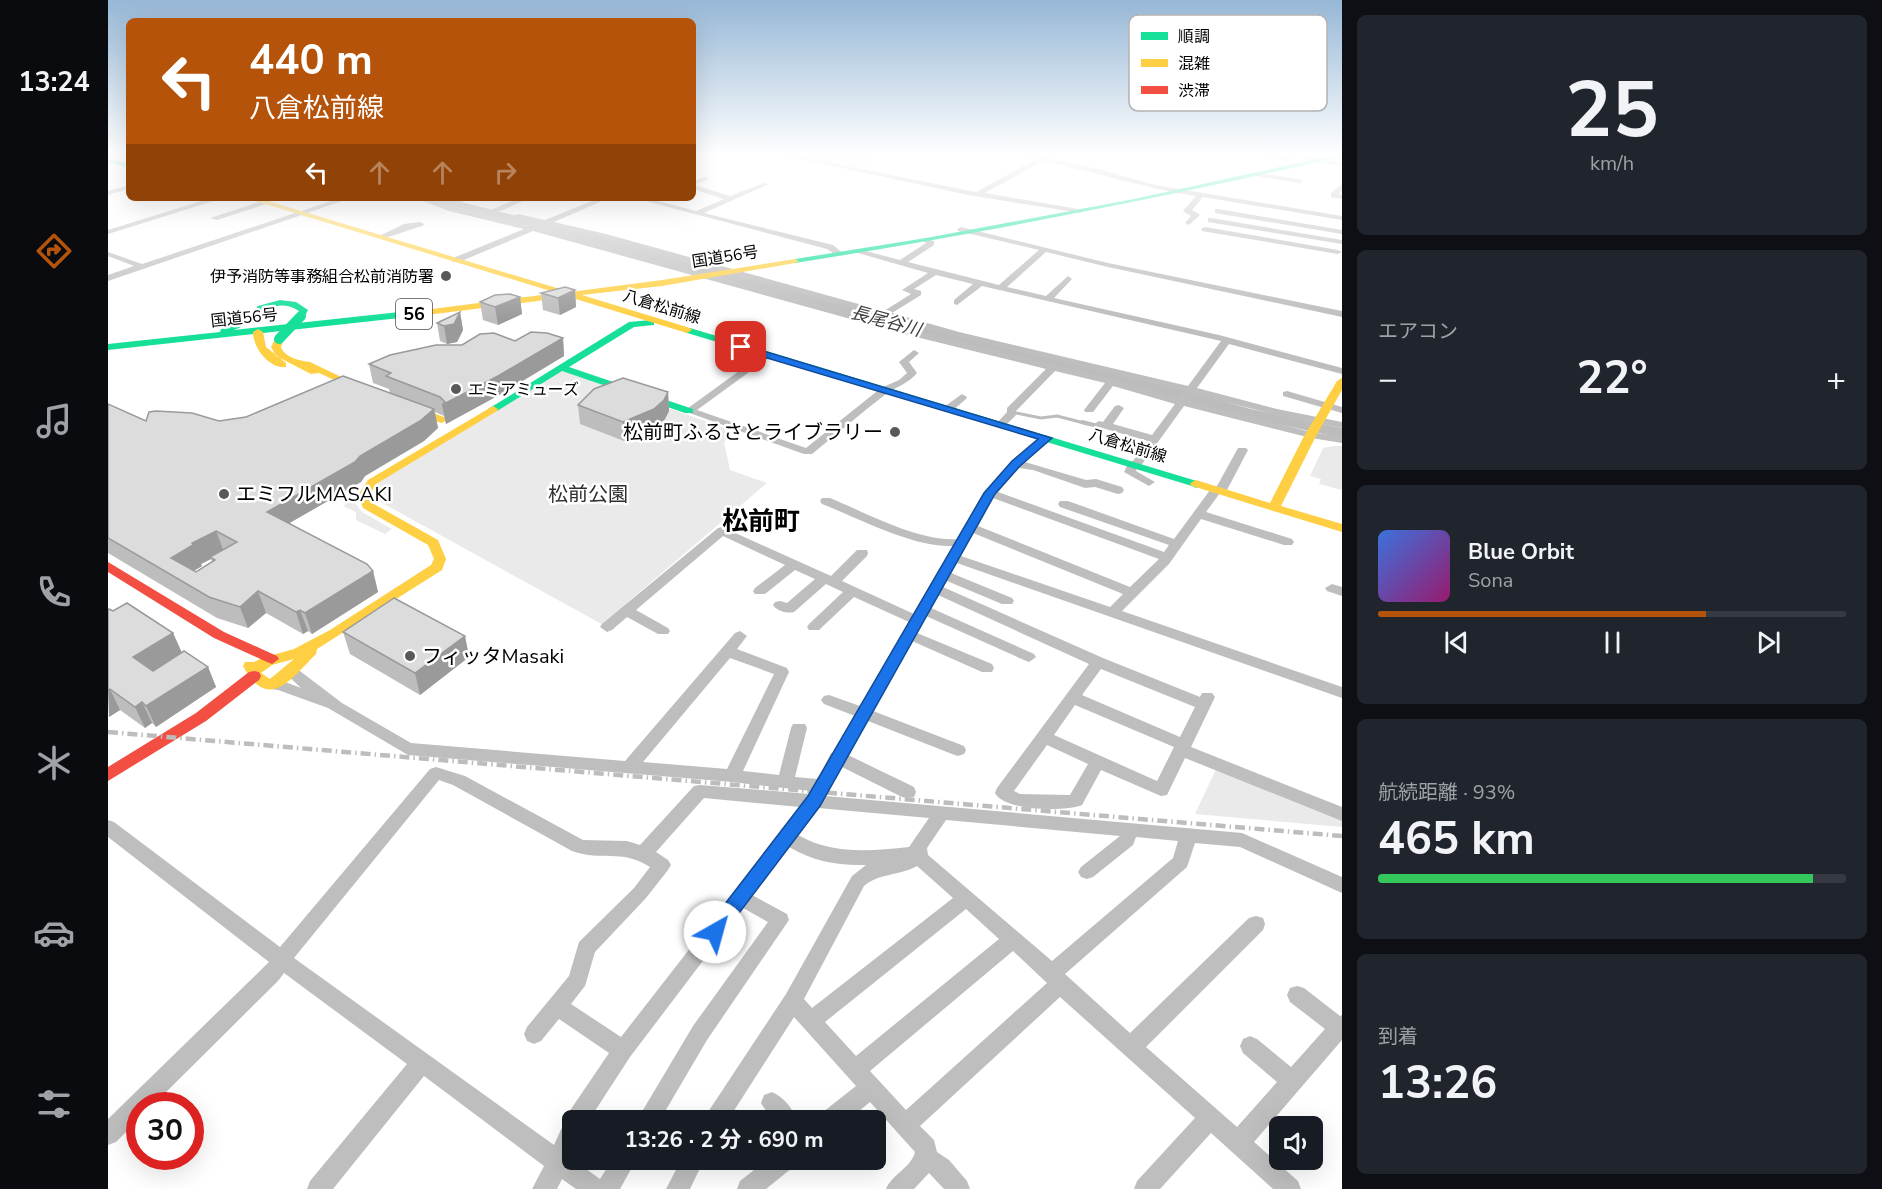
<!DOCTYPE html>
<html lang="ja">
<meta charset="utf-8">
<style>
:root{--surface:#171b24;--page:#20242c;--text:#f1f3f6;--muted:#9ea1a6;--line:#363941;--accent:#b45309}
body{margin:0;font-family:"Nunito Sans","Noto Sans JP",sans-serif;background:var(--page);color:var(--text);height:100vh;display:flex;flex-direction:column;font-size:22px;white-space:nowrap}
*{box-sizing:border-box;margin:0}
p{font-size:20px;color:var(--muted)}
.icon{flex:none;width:33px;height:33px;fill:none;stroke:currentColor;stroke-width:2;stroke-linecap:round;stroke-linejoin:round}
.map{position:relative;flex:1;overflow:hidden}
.details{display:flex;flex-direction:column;gap:15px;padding:15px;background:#0d0f14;width:540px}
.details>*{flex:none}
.top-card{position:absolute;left:18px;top:18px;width:570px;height:183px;border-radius:9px;box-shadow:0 6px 24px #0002;background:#b45309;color:#fff;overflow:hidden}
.buttons{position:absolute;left:1161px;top:1116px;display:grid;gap:12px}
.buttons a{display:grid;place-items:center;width:54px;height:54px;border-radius:9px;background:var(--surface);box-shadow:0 6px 24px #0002;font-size:30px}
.speed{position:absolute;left:18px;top:1092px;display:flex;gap:12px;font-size:30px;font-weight:700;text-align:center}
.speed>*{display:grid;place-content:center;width:78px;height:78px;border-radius:50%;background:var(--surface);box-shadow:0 6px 24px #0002;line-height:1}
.speed .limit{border:9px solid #d22;background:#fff;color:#111}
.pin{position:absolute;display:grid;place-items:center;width:51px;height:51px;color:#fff;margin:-26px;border-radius:12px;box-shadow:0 3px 9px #0006}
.me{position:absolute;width:66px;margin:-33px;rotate:38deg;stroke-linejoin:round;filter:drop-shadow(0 0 4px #0008)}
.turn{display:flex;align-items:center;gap:21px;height:126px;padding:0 24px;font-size:27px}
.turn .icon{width:78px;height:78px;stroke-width:2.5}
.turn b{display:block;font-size:42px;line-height:51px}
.lanes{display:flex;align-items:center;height:57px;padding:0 24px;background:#0003;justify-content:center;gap:30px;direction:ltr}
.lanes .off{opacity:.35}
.big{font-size:45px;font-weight:700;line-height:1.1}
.details .tile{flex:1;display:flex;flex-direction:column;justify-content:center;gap:9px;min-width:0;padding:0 21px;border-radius:9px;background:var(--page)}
.details .dial{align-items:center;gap:0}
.dial b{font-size:78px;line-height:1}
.song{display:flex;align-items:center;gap:18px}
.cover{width:72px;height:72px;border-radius:9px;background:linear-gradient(135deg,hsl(220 70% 55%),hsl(320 70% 35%))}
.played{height:6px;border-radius:3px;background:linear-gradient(90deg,var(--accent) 70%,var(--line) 70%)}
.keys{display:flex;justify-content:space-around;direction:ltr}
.heat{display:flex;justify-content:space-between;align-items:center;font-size:33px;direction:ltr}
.charge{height:9px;border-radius:4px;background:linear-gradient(90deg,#34c759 93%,var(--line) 0)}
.trip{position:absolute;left:454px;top:1110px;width:324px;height:60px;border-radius:9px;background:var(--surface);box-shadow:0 6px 24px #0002;font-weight:700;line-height:60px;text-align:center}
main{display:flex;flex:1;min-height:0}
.menu{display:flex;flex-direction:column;width:108px;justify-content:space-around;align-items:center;background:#090b0e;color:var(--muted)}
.menu .icon{width:42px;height:42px}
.menu .current{color:var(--accent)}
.menu b{font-size:27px;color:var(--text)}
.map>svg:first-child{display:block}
.green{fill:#eaeaea}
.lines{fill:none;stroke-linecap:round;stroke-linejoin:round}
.stream-far1{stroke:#bcbcbc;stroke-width:3}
.stream{stroke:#bcbcbc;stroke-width:4}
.river{fill:#bcbcbc;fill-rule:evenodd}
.street{fill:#bebebe;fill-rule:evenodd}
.fast{fill:#16e098;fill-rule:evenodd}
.slow{fill:#ffcf43;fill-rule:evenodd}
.jam{fill:#f24e42;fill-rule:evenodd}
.rail{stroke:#bdbdbd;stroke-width:4.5;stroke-dasharray:10 4 1.5 4;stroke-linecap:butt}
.fast-bridge{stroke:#16e098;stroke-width:10}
.wall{fill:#bdbdbd;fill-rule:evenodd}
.shaded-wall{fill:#9a9a9a}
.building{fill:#dcdcdc;stroke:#9a9a9a;stroke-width:1.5;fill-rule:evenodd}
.route{fill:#1a73e8;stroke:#114b97;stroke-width:1.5}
.poi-dot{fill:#595959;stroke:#fff;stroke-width:2}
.labels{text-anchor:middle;stroke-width:5;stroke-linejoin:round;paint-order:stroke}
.far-street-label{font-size:16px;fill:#000;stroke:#fff}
.far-poi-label{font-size:16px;fill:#000;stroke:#fff;text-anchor:end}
.shield{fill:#fff;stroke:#4c4c4c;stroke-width:1.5}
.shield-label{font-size:18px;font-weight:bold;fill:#000}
.far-water-label{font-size:18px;font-style:italic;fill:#404040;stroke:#fff}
.poi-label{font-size:20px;fill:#000;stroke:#fff;text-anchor:start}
.park-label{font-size:20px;fill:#2f2f2f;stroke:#fff}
.district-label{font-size:26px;font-weight:bold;fill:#000;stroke:#fff}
.key{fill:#fff;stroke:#b2b2b2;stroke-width:1.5}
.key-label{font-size:16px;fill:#000}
</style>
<main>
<nav class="menu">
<b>13:24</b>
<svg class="icon current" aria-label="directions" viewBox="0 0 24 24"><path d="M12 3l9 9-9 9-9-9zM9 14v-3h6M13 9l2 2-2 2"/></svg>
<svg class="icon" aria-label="music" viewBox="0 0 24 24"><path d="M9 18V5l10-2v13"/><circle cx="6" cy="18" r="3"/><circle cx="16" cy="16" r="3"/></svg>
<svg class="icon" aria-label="phone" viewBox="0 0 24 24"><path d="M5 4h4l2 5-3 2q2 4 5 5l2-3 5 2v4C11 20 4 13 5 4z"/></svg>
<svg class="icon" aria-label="climate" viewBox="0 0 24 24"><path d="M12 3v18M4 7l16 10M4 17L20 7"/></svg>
<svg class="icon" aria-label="car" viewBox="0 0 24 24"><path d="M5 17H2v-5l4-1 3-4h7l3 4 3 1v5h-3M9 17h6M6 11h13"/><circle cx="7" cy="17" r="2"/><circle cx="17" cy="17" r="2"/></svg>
<svg class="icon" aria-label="filters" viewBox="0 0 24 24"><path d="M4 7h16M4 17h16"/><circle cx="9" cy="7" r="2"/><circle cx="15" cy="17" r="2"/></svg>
</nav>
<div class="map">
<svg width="1234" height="1189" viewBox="0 0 1234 1189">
<rect width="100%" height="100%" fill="#fff"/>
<path class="green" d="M688,155H775L748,168Z
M453,370L625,431L616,442L622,470L659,483L520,602L499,627L267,499L270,482Z
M1226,446H1234V490L1211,484L1213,479L1202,476L1215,448Z
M245,500L254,512L284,529L277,534L248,520V512L235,506Z
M1109,767L1234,817V827L1087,814Z"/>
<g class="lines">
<path class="stream-far1" d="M908,413L933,418L949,416L980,424"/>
<path class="stream" d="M974,422L990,426"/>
<path class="river" d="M1151,155H1171L1184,159L1179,162Z
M318,198H337L493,237L836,332L1025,376L1143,409L1234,428V438L1141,418L1021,385L828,339L485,243L320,200Z"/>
<path class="street" d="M7,155H17L0,160V156Z
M674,155H684L868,192L928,159L915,155H937L940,158L991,169L1047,185L1234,216V220L1095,197L1084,210L1092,215L1081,225L1077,223L1083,216L1075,211L1088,196C1036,188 987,172 935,161L877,193L970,209H973V213L860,195Z
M1198,157L1234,162V166L1196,160Z
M1149,173L1192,179L1195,181L1192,183L1147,176Z
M597,177L602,178L587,185L622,196L656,183L661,184L596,213L725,245L736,254L729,256L719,249L526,198H539L588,211L616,199L585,189V181Z
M1234,184V190L1231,194L1234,195V199L1223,197V193Z
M21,185V189L0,195V191Z
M103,198H115L0,234V230Z
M232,198H243L0,281V275L26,266L0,256V252L34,264Z
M307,198H318L346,207L423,226L430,223L406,216L410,214L437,220L491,198H501L446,222L498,234L776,311L803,294L794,290L820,273L750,253V249L792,260L818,243L814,240L815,238L826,241V245L800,262L891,285L931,250L850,231L849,229L853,227L1000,263L1234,311V317L1000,267L938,252L899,287L938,296L960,276L964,279L946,298L1111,335L1234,368V374L1121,344L1089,388L1169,409L1234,422V428L1169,415L1085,394L1080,401L1203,432L1234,437V443L1203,438L1076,406L1032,467L1029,468L1028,471L1047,482L1041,486L1016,472L1021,462L1025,461L1040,441L987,426L986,424L991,421L995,422L1007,406L1011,405L1016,408L1005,424L1044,435L1067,404L1005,386L985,412H977L976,410L997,383L947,371L908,411V415L897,426H889L888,424L899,412V408L938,369L804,336L425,231L351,262H345V258L416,229L341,211ZM439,225L493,238L846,336L1076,391L1071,398L1019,383L810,332L432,228ZM828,275L865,284L846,300V304L849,305L874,286L1113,341L1080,386L851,332L784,313L813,295V291L806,289Z
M354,198H364L347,204V200Z
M411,198H422L390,212L383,210Z
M154,201L161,203L109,220L102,218Z
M1110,209L1234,230V234L1107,213V209Z
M1103,218L1234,240V244L1100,222V218Z
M312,222L316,224L315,226C304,228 276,241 269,237L296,224Z
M1097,227L1230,250L1234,252L1230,254L1094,231L1093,229Z
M806,350L811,353L801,362L809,373C800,384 789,386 778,394C753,413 729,434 704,454H696L576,411L656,353H662V357L589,410L698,448L773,388L791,380L799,373L791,362Z
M1179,391L1234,407V413L1175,396V392Z
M854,394L859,397L858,399L844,411H836V407Z
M938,435L944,438L942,440L917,462L978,480L988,479L1014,487L1016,490L1014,493L1010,494L987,487L977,488L925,470L911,468L890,492L1056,552L1061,545L952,507L950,504L952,501H960L1066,539L1105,486H1109L1130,448H1138L1140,450L1119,490L1112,493L1098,512L1184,539L1186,542L1184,545H1176L1093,519L1061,564L1014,611L1234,687V698L849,563L843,573L904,598L906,601L904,604H894L839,581L835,587L995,658L1092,697L1094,693H1104L1107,697L1083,747L1234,807V821L1077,758L1059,795L1053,796L993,770L974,805C957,812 896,811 887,793L889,788L981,664L830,595L823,608L926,654L928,657L921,662L916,660L818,616L809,633L884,664L886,668L884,672H874L804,641L765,711L856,746L858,750L856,754L850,756L844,754L760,721L740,755L806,787L808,792L806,797L800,798L794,797L734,767L717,796L1134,833L1234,877V893L1132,847L1087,843L1079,867L957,974L1022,1033L1141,918L1148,916L1155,918L1157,924L1155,930L1038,1047L1129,1127L1169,1082L1135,1053L1132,1046L1135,1039L1142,1036L1149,1039L1183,1067L1217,1029L1182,1002L1179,995L1182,988L1189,986L1196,988L1232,1016L1234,1015V1040L1146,1142L1190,1181L1193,1189H1165L1103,1133L1052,1189H1026L1029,1181L1087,1118L952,997L812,1126L826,1140L829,1152L841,1160L859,1181L862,1189H836L821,1173L806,1189H778C784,1174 803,1168 807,1152L762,1102L740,1120H712L715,1112L748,1086L686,1017L620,1120H597L600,1112L678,994L744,876L758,865C730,866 705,861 681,847L644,895L679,914L681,920L599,1040L552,1120H529L585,1026L660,922L635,908L522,1057L481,1120H465V1153L463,1158L492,1179L504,1160H528L512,1189H468L454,1179L449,1189H424L436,1166L316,1076L225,1189H199L202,1181L299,1064L176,973L170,981L44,1106H32V1118L8,1142L0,1145V1119L161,962L0,837V820L6,822L172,947L322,769L328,767L357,776L475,840L519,841L532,845L586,786L592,785L701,794L703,791L624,782L300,755L220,708L170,690L155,688L153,684L155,680H172L193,688L176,672L178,668H188L234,703L303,743L517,761L627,633L632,631L639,636L629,649L679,668L681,672L635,771L671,775L683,728L685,724H697L699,728L687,777L710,779L723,753L726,752L747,716L716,704L713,700L716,696L721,695L752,706L801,622L746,597L711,630H701L699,627L701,624L735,592L718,584L686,612C679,614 669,611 665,605L667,602L672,601L679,603L707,579L687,570L657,594H647L645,591L647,588L677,565L615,536L528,610L560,628L562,631L560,634H550L519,617L504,630L499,632L492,627L494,624L610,528L614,527L723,576L749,550H759L760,553L759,556L734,581L806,614L845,546C806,548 750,518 714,504L712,501L714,498H722C759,513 810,542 850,539L878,490L904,462ZM885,498L1051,559L1022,587L870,526ZM865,533L1015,594L1002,607L853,556ZM622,658L666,674L619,769L535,762ZM993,669L1087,707L1072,737L974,695ZM967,705L1066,747L1049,781L946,735ZM939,745L980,764L962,795L912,794L906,791ZM331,780L345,785L464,851C495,862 512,848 542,867L526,888L471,942L461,976L419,1027L416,1034L419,1041L426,1044L433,1041L451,1019L501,1053L461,1112L446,1145L186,958ZM596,798L692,807L513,1037L463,1004L477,986L487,952L538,898L560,870L563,865L560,860L548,852ZM710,808L821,818L801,847C762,851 725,855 690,835ZM838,820L1012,836L973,867L970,872L973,877L979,879L985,877L1025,845L1028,837L1070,841L1065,858L944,961L820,855L819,848ZM809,866L845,898L704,1008L696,999L756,886C771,873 791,876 809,866ZM858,909L891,939L748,1056L717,1022ZM905,951L939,983L798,1110L762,1071Z
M1224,584L1234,587V596L1219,591L1217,588Z
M664,1092C676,1097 685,1109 689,1120H664L653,1103L656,1095Z
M573,1160H596L582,1189H558Z
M659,1160H687L684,1168L658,1189H629L632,1181Z"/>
<path class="fast" d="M1226,155H1234V157C1053,198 871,234 687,263L683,261L687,259L818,238L1026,199Z
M0,158L21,164V168L0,162Z
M172,300L188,302L200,310L196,318L193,319L188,316L191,311C164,294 149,322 126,330L319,309L324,312L319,315L0,350V344L112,332L113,329L135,320L150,306Z
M543,320L546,321V325L526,327L461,367L585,409V413H577L454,371L389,411H381L380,409L521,322Z
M576,328H582L1092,482L1094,484L1088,488L1084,486L576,332Z"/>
<path class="slow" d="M138,198H150L462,292L554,280L687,259L691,261L687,263L554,286L474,295L582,328L584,330L579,333L461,297L319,315L314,312L316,310L449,293Z
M150,329L155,332L158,347L178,363V367C161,369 145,348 145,332Z
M171,336L176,339L173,347C177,358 193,361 202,362L248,384L237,392H229V388L235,384L211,373L203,374L168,356L163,347L168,337Z
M1234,378V390L1207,438L1173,506L1234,524V532L1084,486L1082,484L1084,482L1088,480L1162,503L1195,438L1229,381Z
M303,404L338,418L339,420L334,423L330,422L299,409L298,407Z
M385,406L390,409L389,411L268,484L262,495L264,503L330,540L338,559L334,570L209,649L208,654C183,679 160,713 135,666L137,662H146L154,658L186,649L222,630L323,565L326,559L320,545L255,508L250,495L260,480ZM186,659L162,679L153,673L164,665Z"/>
<path class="jam" d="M0,562L116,632L169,656L171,659L164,664L159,662L106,638L0,572Z
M146,671L151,672L153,676L151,680L98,721L0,781V767L88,713L141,672Z"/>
<path class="rail" d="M0,732L1234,836"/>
<path class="fast-bridge" d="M171,339L193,316"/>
</g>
<path class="wall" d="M467,290L468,307L452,315L435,310L433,293Z
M412,297L414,314L390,325L375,320L372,302Z
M352,312L355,330L349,342L339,344L332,341L329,323Z
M455,338L456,356L393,394L338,424L336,416L327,412L330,428L316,441L257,476L253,482L181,523L265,571L270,592L204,634L200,631L195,634L158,613L140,628L109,618L0,553V404L38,421H111L282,393L281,389L265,383L261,364L354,345ZM103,559L104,562L88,572L86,571L94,566L93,564Z
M560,392L561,411L557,419L547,428L516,441L472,424L470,405Z
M0,610L65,633L74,653L100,667L108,687L48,727L44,723L37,728L12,710L1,717Z
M235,632L357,636L361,657L312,695L242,654Z"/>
<path class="shaded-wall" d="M467,290L468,307L452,315L450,298Z
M412,297L414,314L390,325L387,307Z
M352,312L355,330L349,342L339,344L336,326Z
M455,338L456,356L393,394L338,424L334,405Z
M560,392L561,411L557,419L547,428L516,441L515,422Z
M326,409L330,428L316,441L257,476L253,482L166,532L159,512L252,456Z
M108,531L116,552L102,557L103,559L93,564L94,566L71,579L63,558L84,543Z
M265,571L270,592L204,634L197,613Z
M150,591L158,613L140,628L132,607Z
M192,610L200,631L195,634L188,612Z
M65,633L74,653L35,677L25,657Z
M357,636L361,657L312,695L307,673Z
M100,667L108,687L48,727L38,706Z
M2,689L12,710L1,717L0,690Z
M34,702L44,723L37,728L27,707Z"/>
<path class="building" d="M457,287L467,290L450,298L433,293Z
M402,294L412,297L387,307L372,302L387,295Z
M352,312L346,324L336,326L329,323Z
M423,332L439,333L455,338L390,376L334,405L337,402L332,397L278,376L283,373L261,364L282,355L328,345H354L372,334L386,333L407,341Z
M235,376L326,409L312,421L252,456L247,462L159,512L259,564L265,571L197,613L192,610L188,612L150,591L132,607L101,597L0,538V404L38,421L41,412L48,411L84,413L111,421L138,417ZM108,531L129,542L102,557L107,560L88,572L63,558L85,545L84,543Z
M515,378L560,392L556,400L546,409L515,422L470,405L486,389Z
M286,598L357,636L307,673L235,632Z
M19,603L65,633L25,657L45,671L76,651L100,667L38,706L34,702L27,707L2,689L0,690V610L1,609L5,611Z"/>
<linearGradient id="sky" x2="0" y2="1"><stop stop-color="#96b7d6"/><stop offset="0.48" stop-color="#fff"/><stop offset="1" stop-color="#fff" stop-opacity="0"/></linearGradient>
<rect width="1234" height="321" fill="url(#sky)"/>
<path class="route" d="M629,345H636L944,438L912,466L887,494L712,806L613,937L607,940L600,937L597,932L600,926L700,796L876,493L904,461L930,439L629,349Z"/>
<g class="poi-dot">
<circle cx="338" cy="276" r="6"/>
<circle cx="348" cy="389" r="6"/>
<circle cx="787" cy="432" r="6"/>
<circle cx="116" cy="494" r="6"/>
<circle cx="302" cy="656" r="6"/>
</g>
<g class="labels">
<g class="far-street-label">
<text transform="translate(617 256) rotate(-9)" y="6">国道56号</text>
<text transform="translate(554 306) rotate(17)" y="6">八倉松前線</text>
<text transform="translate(136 317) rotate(-6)" y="6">国道56号</text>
<text transform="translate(1020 445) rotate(17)" y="6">八倉松前線</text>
</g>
<g class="far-poi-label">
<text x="326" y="282">伊予消防等事務組合松前消防署</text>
<text x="360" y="395" text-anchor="start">エミアミューズ</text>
</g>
<rect class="shield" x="288" y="299" width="36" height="30" rx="4.5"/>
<g class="shield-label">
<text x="306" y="320">56</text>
</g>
<g class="far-water-label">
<text transform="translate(778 321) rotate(15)" y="6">長尾谷川</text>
</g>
<g class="poi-label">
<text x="775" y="439" text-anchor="end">松前町ふるさとライブラリー</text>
<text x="128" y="501">エミフルMASAKI</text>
<text x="314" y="663">フィッタMasaki</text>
</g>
<g class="park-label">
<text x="480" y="501">松前公園</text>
</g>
<g class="district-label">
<text x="653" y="530">松前町</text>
</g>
</g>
<rect x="1021" y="15" width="198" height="96" rx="9" class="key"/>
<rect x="1033" y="32" width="27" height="8" fill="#16e098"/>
<rect x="1033" y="59" width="27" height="8" fill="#ffcf43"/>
<rect x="1033" y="86" width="27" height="8" fill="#f24e42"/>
<g class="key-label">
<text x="1070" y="42">順調</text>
<text x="1070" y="69">混雑</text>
<text x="1070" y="96">渋滞</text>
</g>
</svg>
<div class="buttons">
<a><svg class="icon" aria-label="sound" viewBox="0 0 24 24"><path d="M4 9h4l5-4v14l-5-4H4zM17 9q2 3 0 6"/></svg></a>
</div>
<div class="speed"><div class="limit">30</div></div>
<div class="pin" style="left:633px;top:347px;background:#d93025"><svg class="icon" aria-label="arrive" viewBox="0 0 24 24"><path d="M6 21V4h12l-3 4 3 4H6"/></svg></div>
<svg class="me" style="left:607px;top:932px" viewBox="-20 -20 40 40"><circle r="19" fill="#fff"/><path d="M0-13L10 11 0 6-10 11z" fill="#1a73e8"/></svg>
<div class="trip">13:26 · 2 分 · 690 m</div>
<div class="top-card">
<div class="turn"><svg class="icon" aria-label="left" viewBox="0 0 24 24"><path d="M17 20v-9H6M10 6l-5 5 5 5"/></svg><div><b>440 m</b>八倉松前線</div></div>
<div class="lanes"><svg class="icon" aria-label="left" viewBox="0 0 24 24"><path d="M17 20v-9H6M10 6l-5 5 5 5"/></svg><svg class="icon off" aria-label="ahead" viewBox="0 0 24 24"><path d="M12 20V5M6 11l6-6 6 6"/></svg><svg class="icon off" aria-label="ahead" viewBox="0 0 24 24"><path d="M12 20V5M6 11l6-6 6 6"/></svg><svg class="icon off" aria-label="right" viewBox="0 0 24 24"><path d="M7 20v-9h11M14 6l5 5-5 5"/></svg></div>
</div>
</div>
<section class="details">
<div class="tile dial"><b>25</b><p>km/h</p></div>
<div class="tile"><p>エアコン</p>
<div class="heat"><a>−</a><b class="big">22°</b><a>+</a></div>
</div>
<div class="tile">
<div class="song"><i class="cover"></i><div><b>Blue Orbit</b><p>Sona</p></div></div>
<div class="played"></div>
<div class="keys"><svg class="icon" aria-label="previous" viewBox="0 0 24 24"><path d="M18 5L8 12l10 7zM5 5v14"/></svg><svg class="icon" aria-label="pause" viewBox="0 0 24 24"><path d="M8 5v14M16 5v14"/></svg><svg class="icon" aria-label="next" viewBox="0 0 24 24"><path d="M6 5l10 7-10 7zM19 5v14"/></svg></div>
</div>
<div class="tile"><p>航続距離 · 93%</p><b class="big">465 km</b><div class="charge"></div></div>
<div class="tile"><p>到着</p><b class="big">13:26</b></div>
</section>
</main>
